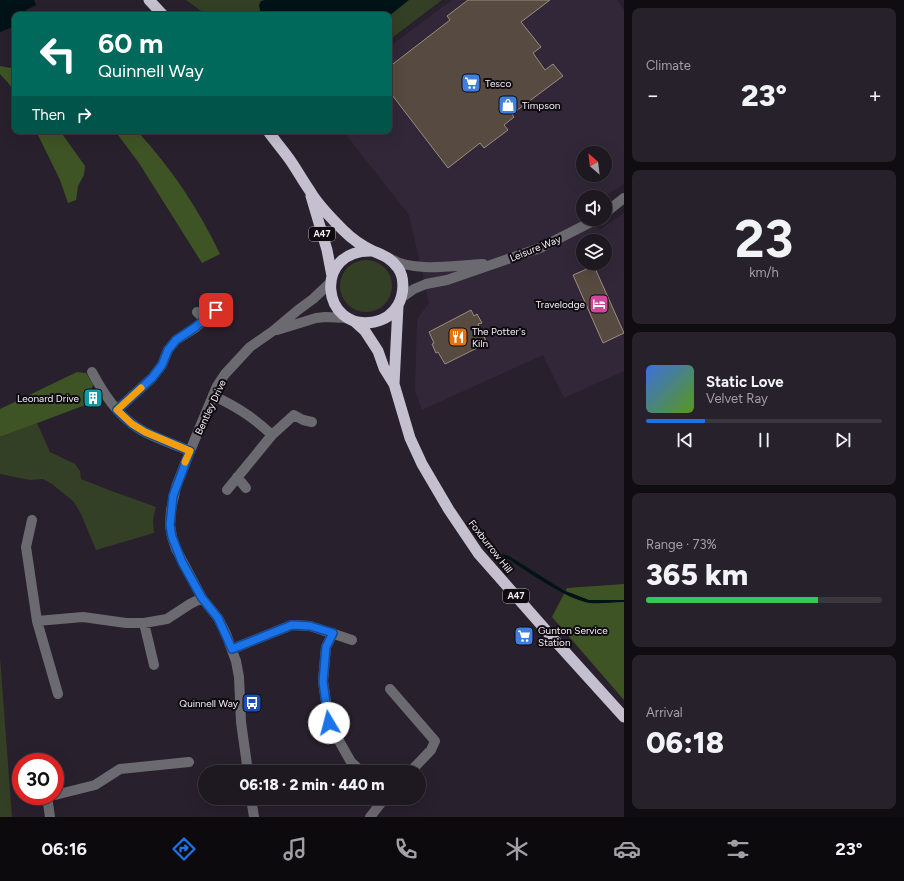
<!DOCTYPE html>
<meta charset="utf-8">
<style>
:root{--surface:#1e1821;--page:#26212a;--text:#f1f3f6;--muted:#a1a0a5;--line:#3c373f;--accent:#1a73e8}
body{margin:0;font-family:Figtree,sans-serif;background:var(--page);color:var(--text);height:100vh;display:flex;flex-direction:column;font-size:15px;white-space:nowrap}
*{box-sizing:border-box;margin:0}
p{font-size:13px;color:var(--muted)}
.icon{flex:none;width:22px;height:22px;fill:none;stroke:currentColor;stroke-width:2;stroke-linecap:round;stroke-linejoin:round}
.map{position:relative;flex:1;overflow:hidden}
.panel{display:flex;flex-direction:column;gap:8px;padding:8px;background:#100d12;width:280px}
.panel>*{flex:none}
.banner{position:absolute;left:12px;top:12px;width:380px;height:122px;border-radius:8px;box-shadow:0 4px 16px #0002,0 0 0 1px var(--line);background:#00695c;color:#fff;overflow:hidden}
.needle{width:26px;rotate:332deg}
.buttons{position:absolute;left:576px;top:146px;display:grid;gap:8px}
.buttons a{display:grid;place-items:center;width:36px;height:36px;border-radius:50%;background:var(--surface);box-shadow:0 4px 16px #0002,0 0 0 1px var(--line);font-size:20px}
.speed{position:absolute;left:12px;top:753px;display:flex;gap:8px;font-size:20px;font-weight:700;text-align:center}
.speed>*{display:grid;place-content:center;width:52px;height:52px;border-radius:50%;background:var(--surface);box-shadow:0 4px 16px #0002,0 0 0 1px var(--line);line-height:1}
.speed .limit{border:6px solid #d22;background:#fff;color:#111}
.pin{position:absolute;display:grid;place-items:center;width:34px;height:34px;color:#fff;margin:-17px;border-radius:8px;box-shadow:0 2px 6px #0006}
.me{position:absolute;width:44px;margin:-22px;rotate:352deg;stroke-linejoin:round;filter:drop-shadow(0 0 3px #0008)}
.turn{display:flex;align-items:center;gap:14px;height:84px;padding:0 20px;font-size:18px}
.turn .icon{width:52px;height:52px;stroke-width:2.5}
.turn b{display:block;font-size:28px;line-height:34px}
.then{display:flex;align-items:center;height:38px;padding:0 20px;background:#0003;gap:8px;font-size:15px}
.big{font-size:30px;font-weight:800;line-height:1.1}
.panel .tile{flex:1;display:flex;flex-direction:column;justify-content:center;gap:6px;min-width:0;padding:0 14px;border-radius:8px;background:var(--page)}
.panel .dial{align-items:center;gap:0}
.dial b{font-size:52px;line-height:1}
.song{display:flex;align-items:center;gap:12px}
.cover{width:48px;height:48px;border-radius:6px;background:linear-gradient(135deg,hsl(220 70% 55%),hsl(90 70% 35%))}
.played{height:4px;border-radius:2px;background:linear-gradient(90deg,var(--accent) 25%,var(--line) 25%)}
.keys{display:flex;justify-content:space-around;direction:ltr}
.heat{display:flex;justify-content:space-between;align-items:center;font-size:22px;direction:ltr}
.charge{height:6px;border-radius:3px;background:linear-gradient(90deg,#34c759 73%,var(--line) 0)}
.trip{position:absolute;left:198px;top:765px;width:228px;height:40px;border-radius:20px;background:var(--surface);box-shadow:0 4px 16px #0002,0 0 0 1px var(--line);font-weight:800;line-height:40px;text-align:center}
.dock{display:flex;height:64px;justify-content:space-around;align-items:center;background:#0c0a0d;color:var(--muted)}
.dock .icon{width:28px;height:28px}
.dock .current{color:var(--accent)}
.dock b{font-size:18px;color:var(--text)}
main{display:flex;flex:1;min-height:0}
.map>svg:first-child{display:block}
.built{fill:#312738;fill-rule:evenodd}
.green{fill:#344025}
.forest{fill:#3f5424}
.water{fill:#001317}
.building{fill:#574a40;stroke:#9c8d81}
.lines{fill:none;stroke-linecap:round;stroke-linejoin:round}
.minor{stroke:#6c6a71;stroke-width:10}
.trunk{stroke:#c4c0d0;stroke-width:11}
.route-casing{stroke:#114b97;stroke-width:10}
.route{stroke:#1a73e8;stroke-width:7}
.slow{stroke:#f59e0b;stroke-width:7}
.labels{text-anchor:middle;stroke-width:4;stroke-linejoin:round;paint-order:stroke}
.shield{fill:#0f0b11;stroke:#afaab1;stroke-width:1}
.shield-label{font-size:9px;font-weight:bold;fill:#f3eef6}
.poi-label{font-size:10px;fill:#f3eef6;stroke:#0f0b11;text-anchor:start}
.street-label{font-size:10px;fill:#f3eef6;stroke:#0f0b11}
</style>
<main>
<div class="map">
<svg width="624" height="817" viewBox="0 0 624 817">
<rect width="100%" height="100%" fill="#28202c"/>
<path class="built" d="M452,0H617L624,10V183L621,186L604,197H583V219H593L599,230L624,213V371L564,398L543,355L422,410L415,390L417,319L429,303L409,215L343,131H389V47ZM583,153H605V175H583ZM583,241H605V263H583Z"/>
<path class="green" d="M186,0H442L389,40V15H207Z
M340 286a26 26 0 1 1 52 0a26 26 0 1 1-52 0Z
M37,423L50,452L75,464L80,471L81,479L109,490L156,507L153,519L154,533L96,550L81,514L74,502L52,484L43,479L30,480L0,474V437Z
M0,657L12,817H0Z"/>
<path class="forest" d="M13,63L15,64V94L10,85L0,74V66L11,68Z
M36,131H60L85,166L84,175L78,186L76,200L68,203L60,180Z
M115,131H137C172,169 198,208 220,254L202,263L139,163Z
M77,372L86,373L93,384L88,404L0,437V409Z
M624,584V700L552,617L567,588Z"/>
<path class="water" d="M0,0H34L36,5L26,10L25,15H15V26L0,32Z
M265,0H409L389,16V15H261L259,5L261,1Z
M502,554L509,556L563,590L589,600H624V602C613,602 601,604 590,603C566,600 523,568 502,555Z"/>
<path class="building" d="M468,0H550L521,22L541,47L533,53L545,70L553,64L563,76L512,114L514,117L504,125L508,130L484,148L480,143L448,168L389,91V67L450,20L447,16Z
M594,266L624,333L603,343L573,275Z
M471,310L474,316L477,314L482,323L478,324L487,343L445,364L438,352L436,353L432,344L434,343L429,332Z"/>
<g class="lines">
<path class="minor" d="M605,213L624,198
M391,259C415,273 455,265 483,264
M401,298L414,289L426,284L447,280L540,248L597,219
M197,312L204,319
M277,330L316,318L325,317L348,318
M92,372C102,391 114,410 131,423C147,436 171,443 190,451
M214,396C237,407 253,417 272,435
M117,410L152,378L162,365L168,350L176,340L195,328L216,310
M237,477L246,488
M227,490L272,435L294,415L303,420L312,422
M32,520L26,547L37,621L58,694
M37,621L83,617L126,623H144L167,619L190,604L202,598
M144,623L154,665
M333,633L326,647L323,681L329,723L351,762L362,772
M232,649L292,625L310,626L352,640
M390,689L435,741L431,750L410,772
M248,772L241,722L239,677L236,661L226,634L218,618L202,598L176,549L172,537L170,525L171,510L176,487L190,451L217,386L225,374L250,347L273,331L298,310L313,299L330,283
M55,795L95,785L120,769L189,762
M47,796L50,817
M251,798L254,817
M370,817L385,798"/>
<path class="trunk" d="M149,0L163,15
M268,131C275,141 283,150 290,160C297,170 303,181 310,191C316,202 334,221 343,230C351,238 362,246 373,251C383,255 391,258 398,268C405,278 404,294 398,305C393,314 384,320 374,322C321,332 312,248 373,251
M311,196L327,250L332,276
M354,321L365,331L378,351L384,368L394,384L410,438L422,464L449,510L478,553L558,644L624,717
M394,384L398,306"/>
</g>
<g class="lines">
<defs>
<path id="route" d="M216,310L194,328L176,340L168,350L162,365L152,378L117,410L132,424L145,432L190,451L173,496L170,525L172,537L182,562L202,598L218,618L232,649L292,625L310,626L333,633L326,647L323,682L329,723"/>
</defs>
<use href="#route" class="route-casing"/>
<use href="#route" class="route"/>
<path class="slow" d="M141,388L117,410L132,424L145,432L190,451L185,462"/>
</g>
<defs>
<symbol id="supermarket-square" viewBox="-11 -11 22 22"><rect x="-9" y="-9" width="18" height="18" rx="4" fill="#3f7fe0" stroke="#0f0b11"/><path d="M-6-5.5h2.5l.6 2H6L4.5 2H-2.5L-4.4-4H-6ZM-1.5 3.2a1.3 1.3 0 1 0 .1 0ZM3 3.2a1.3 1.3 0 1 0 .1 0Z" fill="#fff"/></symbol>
<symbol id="shop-square" viewBox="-11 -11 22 22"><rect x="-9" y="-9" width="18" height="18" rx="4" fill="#3f7fe0" stroke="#0f0b11"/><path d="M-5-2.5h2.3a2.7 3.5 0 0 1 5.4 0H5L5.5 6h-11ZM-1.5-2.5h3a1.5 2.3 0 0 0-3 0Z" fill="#fff"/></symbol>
<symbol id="hotel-square" viewBox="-11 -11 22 22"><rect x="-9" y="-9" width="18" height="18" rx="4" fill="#d1479c" stroke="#0f0b11"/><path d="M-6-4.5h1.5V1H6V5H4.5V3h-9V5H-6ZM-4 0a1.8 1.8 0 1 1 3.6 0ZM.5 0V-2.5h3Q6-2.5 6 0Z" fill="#fff"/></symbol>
<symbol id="restaurant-square" viewBox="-11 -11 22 22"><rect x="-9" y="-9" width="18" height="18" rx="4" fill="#e8710a" stroke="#0f0b11"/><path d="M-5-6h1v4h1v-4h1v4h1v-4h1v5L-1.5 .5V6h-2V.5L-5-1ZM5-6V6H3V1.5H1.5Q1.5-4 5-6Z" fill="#fff"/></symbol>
<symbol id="building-square" viewBox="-11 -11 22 22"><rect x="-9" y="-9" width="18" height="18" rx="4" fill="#0f9aa8" stroke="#0f0b11"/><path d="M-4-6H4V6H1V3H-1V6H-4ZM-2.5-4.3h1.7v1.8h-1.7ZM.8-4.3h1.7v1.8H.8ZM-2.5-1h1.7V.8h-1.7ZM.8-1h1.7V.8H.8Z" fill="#fff"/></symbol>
<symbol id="bus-square" viewBox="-11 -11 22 22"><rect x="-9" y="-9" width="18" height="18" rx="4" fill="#1a4fb4" stroke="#0f0b11"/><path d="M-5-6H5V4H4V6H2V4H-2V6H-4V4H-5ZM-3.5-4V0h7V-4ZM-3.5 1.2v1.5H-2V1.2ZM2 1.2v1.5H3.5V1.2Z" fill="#fff"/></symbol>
</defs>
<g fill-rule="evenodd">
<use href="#supermarket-square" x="460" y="72" width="22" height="22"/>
<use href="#shop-square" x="497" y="94" width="22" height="22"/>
<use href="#hotel-square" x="588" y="293" width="22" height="22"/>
<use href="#restaurant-square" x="447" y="326" width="22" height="22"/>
<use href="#building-square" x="82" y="387" width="22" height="22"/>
<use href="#supermarket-square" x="513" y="625" width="22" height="22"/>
<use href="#bus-square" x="241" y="692" width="22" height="22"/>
</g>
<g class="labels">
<g class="shield">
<rect x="309" y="227" width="26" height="14" rx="3"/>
<rect x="503" y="589" width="26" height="14" rx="3"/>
</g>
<g class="shield-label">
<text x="322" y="237">A47</text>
<text x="516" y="599">A47</text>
</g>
<g class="poi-label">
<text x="485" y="87">Tesco</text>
<text x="522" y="109">Timpson</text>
<text x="585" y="308" text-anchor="end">Travelodge</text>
<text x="472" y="335">The Potter's<tspan x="472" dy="12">Kiln</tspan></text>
<text x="79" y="402" text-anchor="end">Leonard Drive</text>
<text x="538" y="634">Gunton Service<tspan x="538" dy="12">Station</tspan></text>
<text x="238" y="707" text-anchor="end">Quinnell Way</text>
</g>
<g class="street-label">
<text transform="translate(535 248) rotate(-22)" y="4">Leisure Way</text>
<text transform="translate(210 407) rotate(-65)" y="4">Bentley Drive</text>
<text transform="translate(491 546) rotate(52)" y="4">Foxburrow Hill</text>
</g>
</g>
</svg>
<div class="buttons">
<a><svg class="needle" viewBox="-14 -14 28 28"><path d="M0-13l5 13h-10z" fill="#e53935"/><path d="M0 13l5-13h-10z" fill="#a1a0a5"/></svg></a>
<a><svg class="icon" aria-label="sound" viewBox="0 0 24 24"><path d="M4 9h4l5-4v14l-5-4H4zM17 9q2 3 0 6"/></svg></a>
<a><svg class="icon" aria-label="layers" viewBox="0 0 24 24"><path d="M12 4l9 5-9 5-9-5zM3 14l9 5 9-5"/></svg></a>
</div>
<div class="speed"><div class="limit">30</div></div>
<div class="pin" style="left:216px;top:310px;background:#d93025"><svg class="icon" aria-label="arrive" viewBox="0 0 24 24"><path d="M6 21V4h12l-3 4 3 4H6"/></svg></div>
<svg class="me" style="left:329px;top:723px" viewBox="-20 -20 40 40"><circle r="19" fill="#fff"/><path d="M0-13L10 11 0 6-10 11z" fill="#1a73e8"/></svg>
<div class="trip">06:18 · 2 min · 440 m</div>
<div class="banner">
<div class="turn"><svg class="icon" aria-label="left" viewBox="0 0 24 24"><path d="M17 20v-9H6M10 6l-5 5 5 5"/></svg><div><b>60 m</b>Quinnell Way</div></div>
<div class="then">Then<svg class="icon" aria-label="right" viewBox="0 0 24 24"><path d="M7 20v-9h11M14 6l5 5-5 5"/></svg></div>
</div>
</div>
<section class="panel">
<div class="tile"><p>Climate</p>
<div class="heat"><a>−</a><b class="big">23°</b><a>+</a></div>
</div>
<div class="tile dial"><b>23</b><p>km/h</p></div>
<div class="tile">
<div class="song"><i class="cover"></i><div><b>Static Love</b><p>Velvet Ray</p></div></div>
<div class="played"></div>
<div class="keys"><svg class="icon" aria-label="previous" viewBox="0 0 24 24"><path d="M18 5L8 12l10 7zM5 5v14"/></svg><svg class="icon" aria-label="pause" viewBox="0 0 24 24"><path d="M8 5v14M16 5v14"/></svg><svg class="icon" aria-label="next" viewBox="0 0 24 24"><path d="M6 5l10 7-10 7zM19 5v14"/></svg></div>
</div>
<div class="tile"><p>Range · 73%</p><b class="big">365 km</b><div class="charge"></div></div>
<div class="tile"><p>Arrival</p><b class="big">06:18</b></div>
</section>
</main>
<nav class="dock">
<b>06:16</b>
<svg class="icon current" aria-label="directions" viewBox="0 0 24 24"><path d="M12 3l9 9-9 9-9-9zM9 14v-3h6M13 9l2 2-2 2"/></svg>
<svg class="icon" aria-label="music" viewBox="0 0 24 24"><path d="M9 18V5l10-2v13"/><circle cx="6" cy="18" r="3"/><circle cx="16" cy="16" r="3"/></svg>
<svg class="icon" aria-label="phone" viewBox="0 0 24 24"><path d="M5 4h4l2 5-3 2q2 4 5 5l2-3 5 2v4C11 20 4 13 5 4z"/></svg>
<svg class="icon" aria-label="climate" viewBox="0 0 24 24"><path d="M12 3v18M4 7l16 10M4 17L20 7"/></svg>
<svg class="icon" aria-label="car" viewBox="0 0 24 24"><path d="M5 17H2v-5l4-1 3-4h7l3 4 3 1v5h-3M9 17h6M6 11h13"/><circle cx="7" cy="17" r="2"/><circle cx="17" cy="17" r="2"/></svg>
<svg class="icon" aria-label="filters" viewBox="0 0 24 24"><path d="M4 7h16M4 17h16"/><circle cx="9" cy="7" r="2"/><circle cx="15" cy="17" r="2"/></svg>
<b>23°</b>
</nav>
